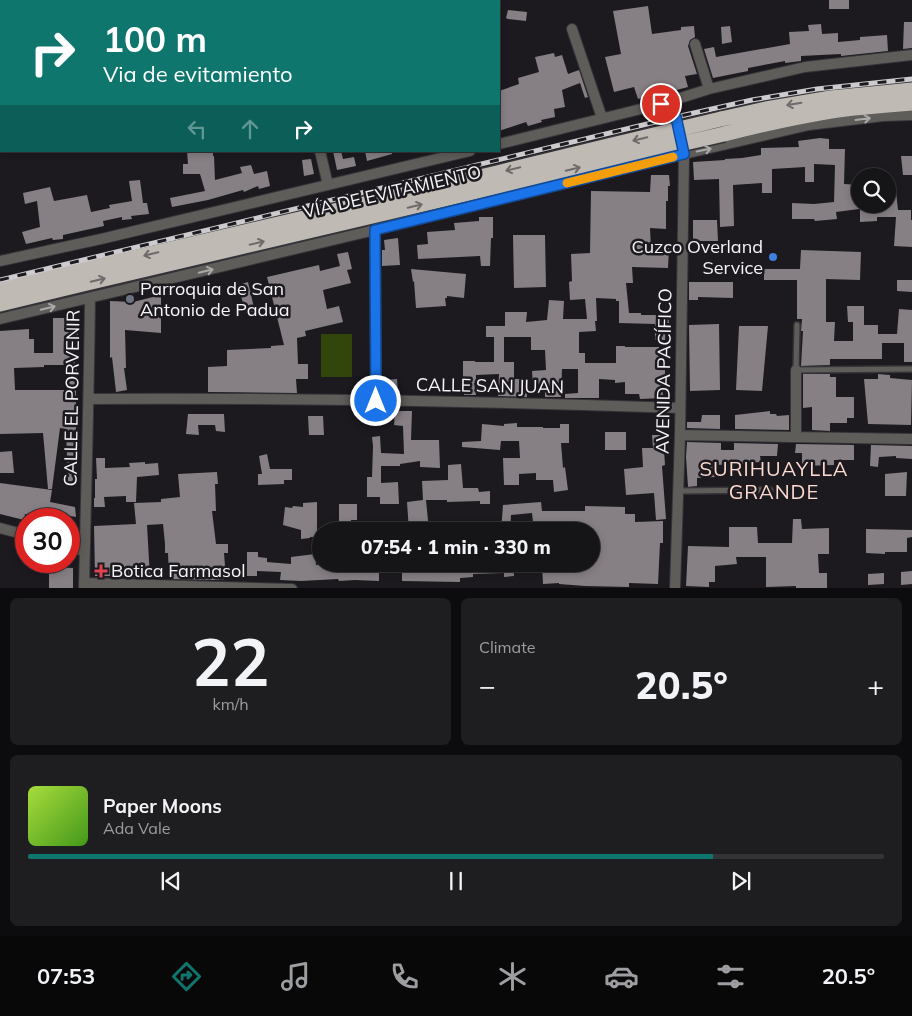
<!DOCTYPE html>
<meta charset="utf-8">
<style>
:root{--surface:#151417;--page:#1e1d20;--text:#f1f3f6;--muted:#9d9ea1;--line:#343336;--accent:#0f766e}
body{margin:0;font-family:Mulish,sans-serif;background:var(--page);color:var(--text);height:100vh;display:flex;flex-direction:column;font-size:19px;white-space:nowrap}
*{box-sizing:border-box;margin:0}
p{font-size:16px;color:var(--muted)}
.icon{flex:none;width:28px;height:28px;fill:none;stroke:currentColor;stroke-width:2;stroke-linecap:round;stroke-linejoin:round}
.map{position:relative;height:588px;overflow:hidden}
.sheet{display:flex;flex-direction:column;gap:10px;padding:10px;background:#0c0b0d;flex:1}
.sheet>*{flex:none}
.banner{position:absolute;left:0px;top:0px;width:500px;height:152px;box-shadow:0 2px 8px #0003,0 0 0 1px var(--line);background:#0f766e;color:#fff;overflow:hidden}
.controls{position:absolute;left:851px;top:168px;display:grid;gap:10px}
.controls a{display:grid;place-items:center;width:45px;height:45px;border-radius:50%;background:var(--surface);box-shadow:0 2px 8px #0003,0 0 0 1px var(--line);font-size:25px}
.speed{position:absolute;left:15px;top:508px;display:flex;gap:10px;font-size:25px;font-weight:700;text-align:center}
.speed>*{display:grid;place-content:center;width:65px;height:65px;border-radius:50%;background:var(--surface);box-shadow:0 2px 8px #0003,0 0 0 1px var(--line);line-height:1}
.speed .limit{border:8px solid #d22;background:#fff;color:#111}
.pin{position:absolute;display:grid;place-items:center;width:42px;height:42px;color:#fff;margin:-21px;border:2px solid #fff;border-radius:50%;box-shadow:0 1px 5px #0007}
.me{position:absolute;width:55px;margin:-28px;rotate:0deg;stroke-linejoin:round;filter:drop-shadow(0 0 4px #0008)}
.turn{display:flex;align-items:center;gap:18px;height:105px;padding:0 20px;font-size:22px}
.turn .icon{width:65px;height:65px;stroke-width:2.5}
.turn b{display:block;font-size:35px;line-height:42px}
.lanes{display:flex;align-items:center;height:48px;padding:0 20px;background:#0003;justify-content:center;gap:25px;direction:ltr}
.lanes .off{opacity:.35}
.big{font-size:38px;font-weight:800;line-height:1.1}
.sheet .tile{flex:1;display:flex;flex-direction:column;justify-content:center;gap:8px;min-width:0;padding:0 18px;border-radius:8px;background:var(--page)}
.sheet .dial{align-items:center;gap:0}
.dial b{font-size:65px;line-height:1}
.song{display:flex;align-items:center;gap:15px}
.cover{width:60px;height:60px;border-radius:8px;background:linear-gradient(135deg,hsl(80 70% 55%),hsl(100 70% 35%))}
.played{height:5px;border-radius:2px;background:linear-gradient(90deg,var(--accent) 80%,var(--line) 80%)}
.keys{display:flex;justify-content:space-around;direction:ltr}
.heat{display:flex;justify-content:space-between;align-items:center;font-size:28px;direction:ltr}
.sheet .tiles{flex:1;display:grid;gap:10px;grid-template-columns:1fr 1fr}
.tile:last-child{grid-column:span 2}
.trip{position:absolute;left:312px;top:522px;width:288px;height:50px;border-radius:25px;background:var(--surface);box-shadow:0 2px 8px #0003,0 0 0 1px var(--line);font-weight:800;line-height:50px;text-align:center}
.tabs{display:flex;height:80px;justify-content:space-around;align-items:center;background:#080809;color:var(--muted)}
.tabs .icon{width:35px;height:35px}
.tabs .active{color:var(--accent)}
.tabs b{font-size:22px;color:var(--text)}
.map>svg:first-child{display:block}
.green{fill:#32460c}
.building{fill:#867f84}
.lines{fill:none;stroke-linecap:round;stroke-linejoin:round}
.lane-casing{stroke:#363439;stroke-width:8}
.street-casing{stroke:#363439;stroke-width:12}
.highway-casing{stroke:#363439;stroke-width:18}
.lane{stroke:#5f5d5a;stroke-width:5}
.street{stroke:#5f5d5a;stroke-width:10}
.highway{stroke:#c0bab4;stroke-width:15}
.rail-casing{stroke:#cdcbce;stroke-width:5}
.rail{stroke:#1c1a1f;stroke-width:3;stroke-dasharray:9;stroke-linecap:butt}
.highway-bridge-casing{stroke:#363439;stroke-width:18;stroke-linecap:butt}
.highway-bridge{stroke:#c0bab4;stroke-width:15}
.oneway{stroke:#6e6a6a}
.oneway2{stroke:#aaa8a8}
.route-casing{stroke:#114b97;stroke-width:12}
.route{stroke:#1a73e8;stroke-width:9}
.slow{stroke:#f59e0b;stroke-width:9}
.shop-dot{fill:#3f7fe0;stroke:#1c1a1f;stroke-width:2}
.worship-dot{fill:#6b7280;stroke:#1c1a1f;stroke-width:2}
.health-dot{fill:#e0444e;stroke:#1c1a1f;stroke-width:2}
.labels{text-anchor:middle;stroke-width:5;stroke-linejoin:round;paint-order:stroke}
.street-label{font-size:18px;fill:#f6f4f7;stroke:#1c1a1f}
.poi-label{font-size:18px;fill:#f6f4f7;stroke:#1c1a1f;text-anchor:start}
.quarter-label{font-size:20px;letter-spacing:1px;fill:#fddbd0;stroke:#1c1a1f}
</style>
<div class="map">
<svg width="912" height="589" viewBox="0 0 912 589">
<rect width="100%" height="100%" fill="#1c1a1f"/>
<path class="green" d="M321,334H352V377H321Z"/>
<path class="building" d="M829,0H849V9H829Z
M648,6L652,34L681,30V27L694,26L695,37L690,40L688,46L697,74L685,76L688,87L669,92V90L638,99L634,87L614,92L605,57L621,54L613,11Z
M508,10L527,12L526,21L508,19L506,18Z
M904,22H912V48L903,49Z
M821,24L822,34L838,33V42L860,40V37L887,35L888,51L841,56V54L801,56V61L785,63V61L748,68V71L713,78L704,49L714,47L716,57L790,44L789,32L809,31L808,25Z
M730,26L732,42L722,44L721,27Z
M554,53L555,57L562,55L568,74L579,70L588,97L585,98L580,83L562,90L565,107L554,109L555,117L541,120L542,122L528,126L526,122L499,131V91L519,84L518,78L539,72L535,57Z
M820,138L829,139V149H845L844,184L860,185L859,209L836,212L837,219L815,221L814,219H792V203L814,204L834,202L835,165L814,164V182H805V167L772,169V193H762V183L733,185L734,226L720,227L719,179L694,180L693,162L725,160V159L742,158L761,155V148L799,147L798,141Z
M187,151H213V156H214L215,180L242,173L240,167L251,165L254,174L267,171L270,186L259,189L258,186L244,192L243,190L208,200L172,207L170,198L205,191L200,174H183V164H188Z
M333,151H341L343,159L354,157L356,166L337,170Z
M365,151H392V154L367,161Z
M901,156H912V175H903Z
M311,159L314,174L304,176L302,160Z
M651,175H669L670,186H668V201H666V229L650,228L651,248H669L668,268L632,267L633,283H626L629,313H641V315H668L669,323H666L665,340H655V324L619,323V301H616V299L596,298L597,321H595L596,331L579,332V353H585V363H616V346H625V347H659V363H665V377H662L663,398L640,399L639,394H625V382L615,383V380L599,379V398H565V394L578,393V369H562L561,397H545V384L533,385L532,371L546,370L545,350H531V337H504V362H514V379H526L527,397L498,396L499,374L476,375V383H474L476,395H464L463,376V361H475V362H494V337H486V326H505V312H527L526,322L547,320L549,300L564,301L563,319H587L585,299L570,300L569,282L572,281L571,254L590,253L591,191L650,192Z
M140,180L143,203H147L149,214L131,216L132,219L122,220V217L103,221L104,226L63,235V239L53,240L52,238L26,244L22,232L40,227L37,201L25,204L23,193L50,187L54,201L87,195L91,212L110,208L109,205L132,201L129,181Z
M888,191H896L898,210H911V220H912V247L894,246L896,217H877V221L860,222V205L888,204Z
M479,217H493V238H491L490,266H481L480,256L418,259L417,245L428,244L427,232L455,230L454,223L479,221Z
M693,220H717L718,241H693Z
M513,235H545L546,287L514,288Z
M398,238L400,265L382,266V250H385L384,240Z
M801,250L861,252L860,280L826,279V322H835L834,341H853V322H848L847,306H864V325H878V334H897L899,309L912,310V362H904V343H882V359H830V365L801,366L803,331H801L802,319H797V280H764V269H800Z
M348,252L352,269L347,270L351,283L323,290L327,309L339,306L343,322L305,331L306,336L297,338L298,364H308V379H296L297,393L208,392V367L227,366V350L271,348V346L284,345L267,277L319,265L320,271L340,266L337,254Z
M411,269L466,274L464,298L447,296V298H445L446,306L416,308L414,281L413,282Z
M897,280H912V292L897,291Z
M248,282L255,312L246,314L238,285Z
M689,282H733V298L698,297V300H689Z
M161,295V333L125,330L126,368H124L127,390L116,392L112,357L110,358V301L133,302Z
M53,318H78V351H75V365H44V367L14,368L15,390H68L67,369H77L78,388L76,389V481L68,482L66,429L60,428L52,489H48L43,433L0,434V331L29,329V339H34V353H53Z
M719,324L720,390L690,391L689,325Z
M739,326H768L762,391L736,390Z
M803,374H830V377H836V397H854V418H847V423H830V431L812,430V407L803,408Z
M878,374L890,375V378L912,380L911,425L868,424L864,379H878Z
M397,379L398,394H383V380Z
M395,411H412L411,440H439L440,468L420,467V461L400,464V466H381V483L398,482L399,504H380V497H367V477H372L373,446L372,437L380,436L381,453L404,454L403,426L394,425Z
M770,411V414H776L777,416L789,415V430L735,429V415Z
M188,414H224L225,432L216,431L215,425H198L199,435L186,434Z
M702,415H720V429L687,428V422H701Z
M308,416H323L324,435H309Z
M517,423V427H543V428H560V424H569V443H561L563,468L565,467L568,490L554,492L553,480H536V473L519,474V485H504L503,458H520L519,441H501L500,450L462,447V442L481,441L482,424L504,426V424Z
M605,432H626V450H605Z
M652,435H663L665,465L662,466L666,519L656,520L654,493L626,495L624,469L643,467L642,448H653Z
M687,442L721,443V450H734V443L778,444L777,456H760L761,462L743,463V464L715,465V477L697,478V486L688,487L686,457Z
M796,444L854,445V460H834V465L802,466V453H795Z
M871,445L912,446V459L896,458V456L879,457L878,467L870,466Z
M12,451L14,473H0V452Z
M267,454L270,469H292V480H284V484L258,485V474H262L259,456Z
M96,458H105V468L130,467L129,463L145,462V464L158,463L159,475L137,477L136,502H126V496L104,497L105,507H94V498H95V479H97Z
M461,464L463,488H478L479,492L490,491V504H480V501L447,502V500H426L429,531H409L407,502L423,500L422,481L448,480V465Z
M217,472L218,484H215L216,511H212L216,544H228V553H224L226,579L214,580L169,579L168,553H165V544L163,524L147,525L150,578L126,577V576H95L94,526L136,524L134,503L161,502V499L180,497L178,474Z
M907,472L906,496H885V474Z
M0,483L52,490L50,502L75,507L76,517L50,512L48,519H42L25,514L24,520L0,514Z
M317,502V537H310V538L301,539V530L283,525L285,507L292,508L293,506L303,507V503Z
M541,502L542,511H585V506L625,507V514H635V522L663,521V543H660L658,584L629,583V587L585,586L559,584V583L543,584L542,564H591V531H569L568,530H543V531H534L532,513L511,515L510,531H501L503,505Z
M339,504H357V520H351V525H339Z
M793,519H801L802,529L829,528V554H818L819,573H827V589H796V586L766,587V557H736L737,564L715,566V582H709V587L686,586L688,546L729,547V527H757L758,543H792Z
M866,529L912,530V537L907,538V552H885V554L866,553Z
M247,552H258V557L267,558V562L291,564V557L315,554L316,565L356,564V567H379V581L355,580L339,581L338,579L301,581L280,580L281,572L257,571V576H247Z
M408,564H429V571H452V568H465L464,564H513L514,576L504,577V573L473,574V577L460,578V582L402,581V570H408Z
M49,567L73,568V589H49Z
M912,571V584L901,585V572Z
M884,573V584L868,585V574Z"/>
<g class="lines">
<defs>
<path id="lane" d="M797,325L796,370L912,369
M678,491L770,490"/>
<path id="street" d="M139,0V1
M179,0V1
M352,0V1
M445,0V1
M39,1V0
M86,1V0
M572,29L602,118
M695,44L709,89
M661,104L676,117L680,135
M0,140H1
M499,144L661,104L709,89L805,67L912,55
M320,151L328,185
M375,230L376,401
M0,261L101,239L470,151
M0,319L375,230L684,154L809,125L883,116L912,115
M89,399C286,398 483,401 680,408
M680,435L912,439
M796,436V370
M0,528L26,535
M69,547L84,551
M84,583L292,589
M84,589C86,492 89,395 90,298
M675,589L680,435L684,154L683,150"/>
<path id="highway" d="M721,119L766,109L831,98L912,90
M724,134C759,125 795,117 831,111C857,107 885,105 912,103
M0,289L497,173L612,145
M0,304L87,283L615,159"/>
</defs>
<use href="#lane" class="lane-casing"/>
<use href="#street" class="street-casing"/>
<use href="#highway" class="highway-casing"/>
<use href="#lane" class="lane"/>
<use href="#street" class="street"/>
<use href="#highway" class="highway"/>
<defs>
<path id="rail" d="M0,280L676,117L752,100L817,89L912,79"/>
</defs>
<use href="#rail" class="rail-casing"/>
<use href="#rail" class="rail"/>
<defs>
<path id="highway-bridge" d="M612,145L721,119
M615,159L724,134"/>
</defs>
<use href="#highway-bridge" class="highway-bridge-casing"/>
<use href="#highway-bridge" class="highway-bridge"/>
</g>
<defs><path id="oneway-shaft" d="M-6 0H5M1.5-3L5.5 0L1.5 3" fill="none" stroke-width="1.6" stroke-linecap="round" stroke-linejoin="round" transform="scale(1.25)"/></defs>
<g class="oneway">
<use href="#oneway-shaft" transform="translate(794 104) rotate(170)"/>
<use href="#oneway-shaft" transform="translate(640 139) rotate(167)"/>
<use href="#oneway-shaft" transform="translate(513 169) rotate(166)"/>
<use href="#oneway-shaft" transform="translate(573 169) rotate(-13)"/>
<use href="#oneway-shaft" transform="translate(415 206) rotate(-13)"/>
<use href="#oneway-shaft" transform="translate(257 243) rotate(-13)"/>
<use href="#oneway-shaft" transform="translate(151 254) rotate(167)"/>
<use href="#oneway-shaft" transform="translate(98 280) rotate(-13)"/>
</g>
<g class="oneway2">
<use href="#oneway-shaft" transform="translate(863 119) rotate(-7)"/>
<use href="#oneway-shaft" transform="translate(704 150) rotate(-12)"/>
<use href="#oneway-shaft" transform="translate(206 271) rotate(-13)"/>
<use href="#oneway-shaft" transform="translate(48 308) rotate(-13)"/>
</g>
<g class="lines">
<defs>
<path id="route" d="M376,401L375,230L684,154L676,117L661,104"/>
</defs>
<use href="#route" class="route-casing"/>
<use href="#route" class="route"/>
<path class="slow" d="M567,183L673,157"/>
</g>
<circle class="shop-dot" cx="773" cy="257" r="5"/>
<circle class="worship-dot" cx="130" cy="299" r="5"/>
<path class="health-dot" d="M98.5 563.5h5v5h5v5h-5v5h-5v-5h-5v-5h5z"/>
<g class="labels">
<g class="street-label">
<text transform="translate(392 192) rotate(-13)" y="6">VÍA DE EVITAMIENTO</text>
<text transform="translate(664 371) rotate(-89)" y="6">AVENIDA PACÍFICO</text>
<text transform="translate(490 386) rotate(1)" y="6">CALLE SAN JUAN</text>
<text transform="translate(72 398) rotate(-89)" y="6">CALLE EL PORVENIR</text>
</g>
<g class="poi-label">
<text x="763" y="253" text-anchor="end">Cuzco Overland<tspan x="763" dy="21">Service</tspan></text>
<text x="140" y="295">Parroquia de San<tspan x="140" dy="21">Antonio de Padua</tspan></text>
<text x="111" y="577">Botica Farmasol</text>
</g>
<g class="quarter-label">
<text x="774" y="476">SURIHUAYLLA<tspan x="774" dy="23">GRANDE</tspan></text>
</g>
</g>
</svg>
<div class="controls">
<a><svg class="icon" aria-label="search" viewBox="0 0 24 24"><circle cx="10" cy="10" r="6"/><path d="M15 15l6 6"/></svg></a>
</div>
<div class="speed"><div class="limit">30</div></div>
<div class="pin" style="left:661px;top:104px;background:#d93025"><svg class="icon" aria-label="arrive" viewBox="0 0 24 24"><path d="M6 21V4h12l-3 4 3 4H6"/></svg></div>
<svg class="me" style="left:376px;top:401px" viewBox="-20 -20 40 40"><circle r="17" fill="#1a73e8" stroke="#fff" stroke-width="3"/><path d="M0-11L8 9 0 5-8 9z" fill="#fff"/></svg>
<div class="trip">07:54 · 1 min · 330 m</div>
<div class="banner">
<div class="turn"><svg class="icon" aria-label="right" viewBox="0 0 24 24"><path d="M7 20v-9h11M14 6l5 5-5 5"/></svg><div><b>100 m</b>Via de evitamiento</div></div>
<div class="lanes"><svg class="icon off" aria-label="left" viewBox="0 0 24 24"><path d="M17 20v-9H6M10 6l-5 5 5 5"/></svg><svg class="icon off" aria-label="ahead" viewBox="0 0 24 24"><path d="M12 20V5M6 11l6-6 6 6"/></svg><svg class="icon" aria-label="right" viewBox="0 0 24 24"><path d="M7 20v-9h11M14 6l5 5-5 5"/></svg></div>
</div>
</div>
<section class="sheet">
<div class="tiles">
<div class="tile dial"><b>22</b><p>km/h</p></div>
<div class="tile"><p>Climate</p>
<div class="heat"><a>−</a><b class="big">20.5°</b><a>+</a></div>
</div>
<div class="tile">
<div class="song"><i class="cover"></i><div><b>Paper Moons</b><p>Ada Vale</p></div></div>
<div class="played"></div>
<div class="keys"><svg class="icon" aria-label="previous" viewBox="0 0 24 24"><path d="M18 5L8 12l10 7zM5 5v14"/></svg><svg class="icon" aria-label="pause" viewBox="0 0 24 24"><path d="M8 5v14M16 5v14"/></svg><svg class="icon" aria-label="next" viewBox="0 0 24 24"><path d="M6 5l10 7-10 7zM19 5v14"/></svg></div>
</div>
</div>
</section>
<nav class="tabs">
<b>07:53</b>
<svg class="icon active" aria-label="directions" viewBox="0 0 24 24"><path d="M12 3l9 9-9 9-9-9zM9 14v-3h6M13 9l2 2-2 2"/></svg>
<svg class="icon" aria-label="music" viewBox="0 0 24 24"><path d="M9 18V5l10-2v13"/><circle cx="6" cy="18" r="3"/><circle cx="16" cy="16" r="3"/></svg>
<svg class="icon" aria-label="phone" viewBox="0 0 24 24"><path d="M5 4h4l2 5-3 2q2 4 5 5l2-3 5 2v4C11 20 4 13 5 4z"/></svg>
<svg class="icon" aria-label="climate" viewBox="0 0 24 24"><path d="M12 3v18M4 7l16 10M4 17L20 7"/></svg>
<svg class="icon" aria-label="car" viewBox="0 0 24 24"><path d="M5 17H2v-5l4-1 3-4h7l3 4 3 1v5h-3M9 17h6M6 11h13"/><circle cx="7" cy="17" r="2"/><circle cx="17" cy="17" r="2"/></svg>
<svg class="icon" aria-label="filters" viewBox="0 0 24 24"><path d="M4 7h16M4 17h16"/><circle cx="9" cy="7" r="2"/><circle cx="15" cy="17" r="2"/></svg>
<b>20.5°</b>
</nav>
